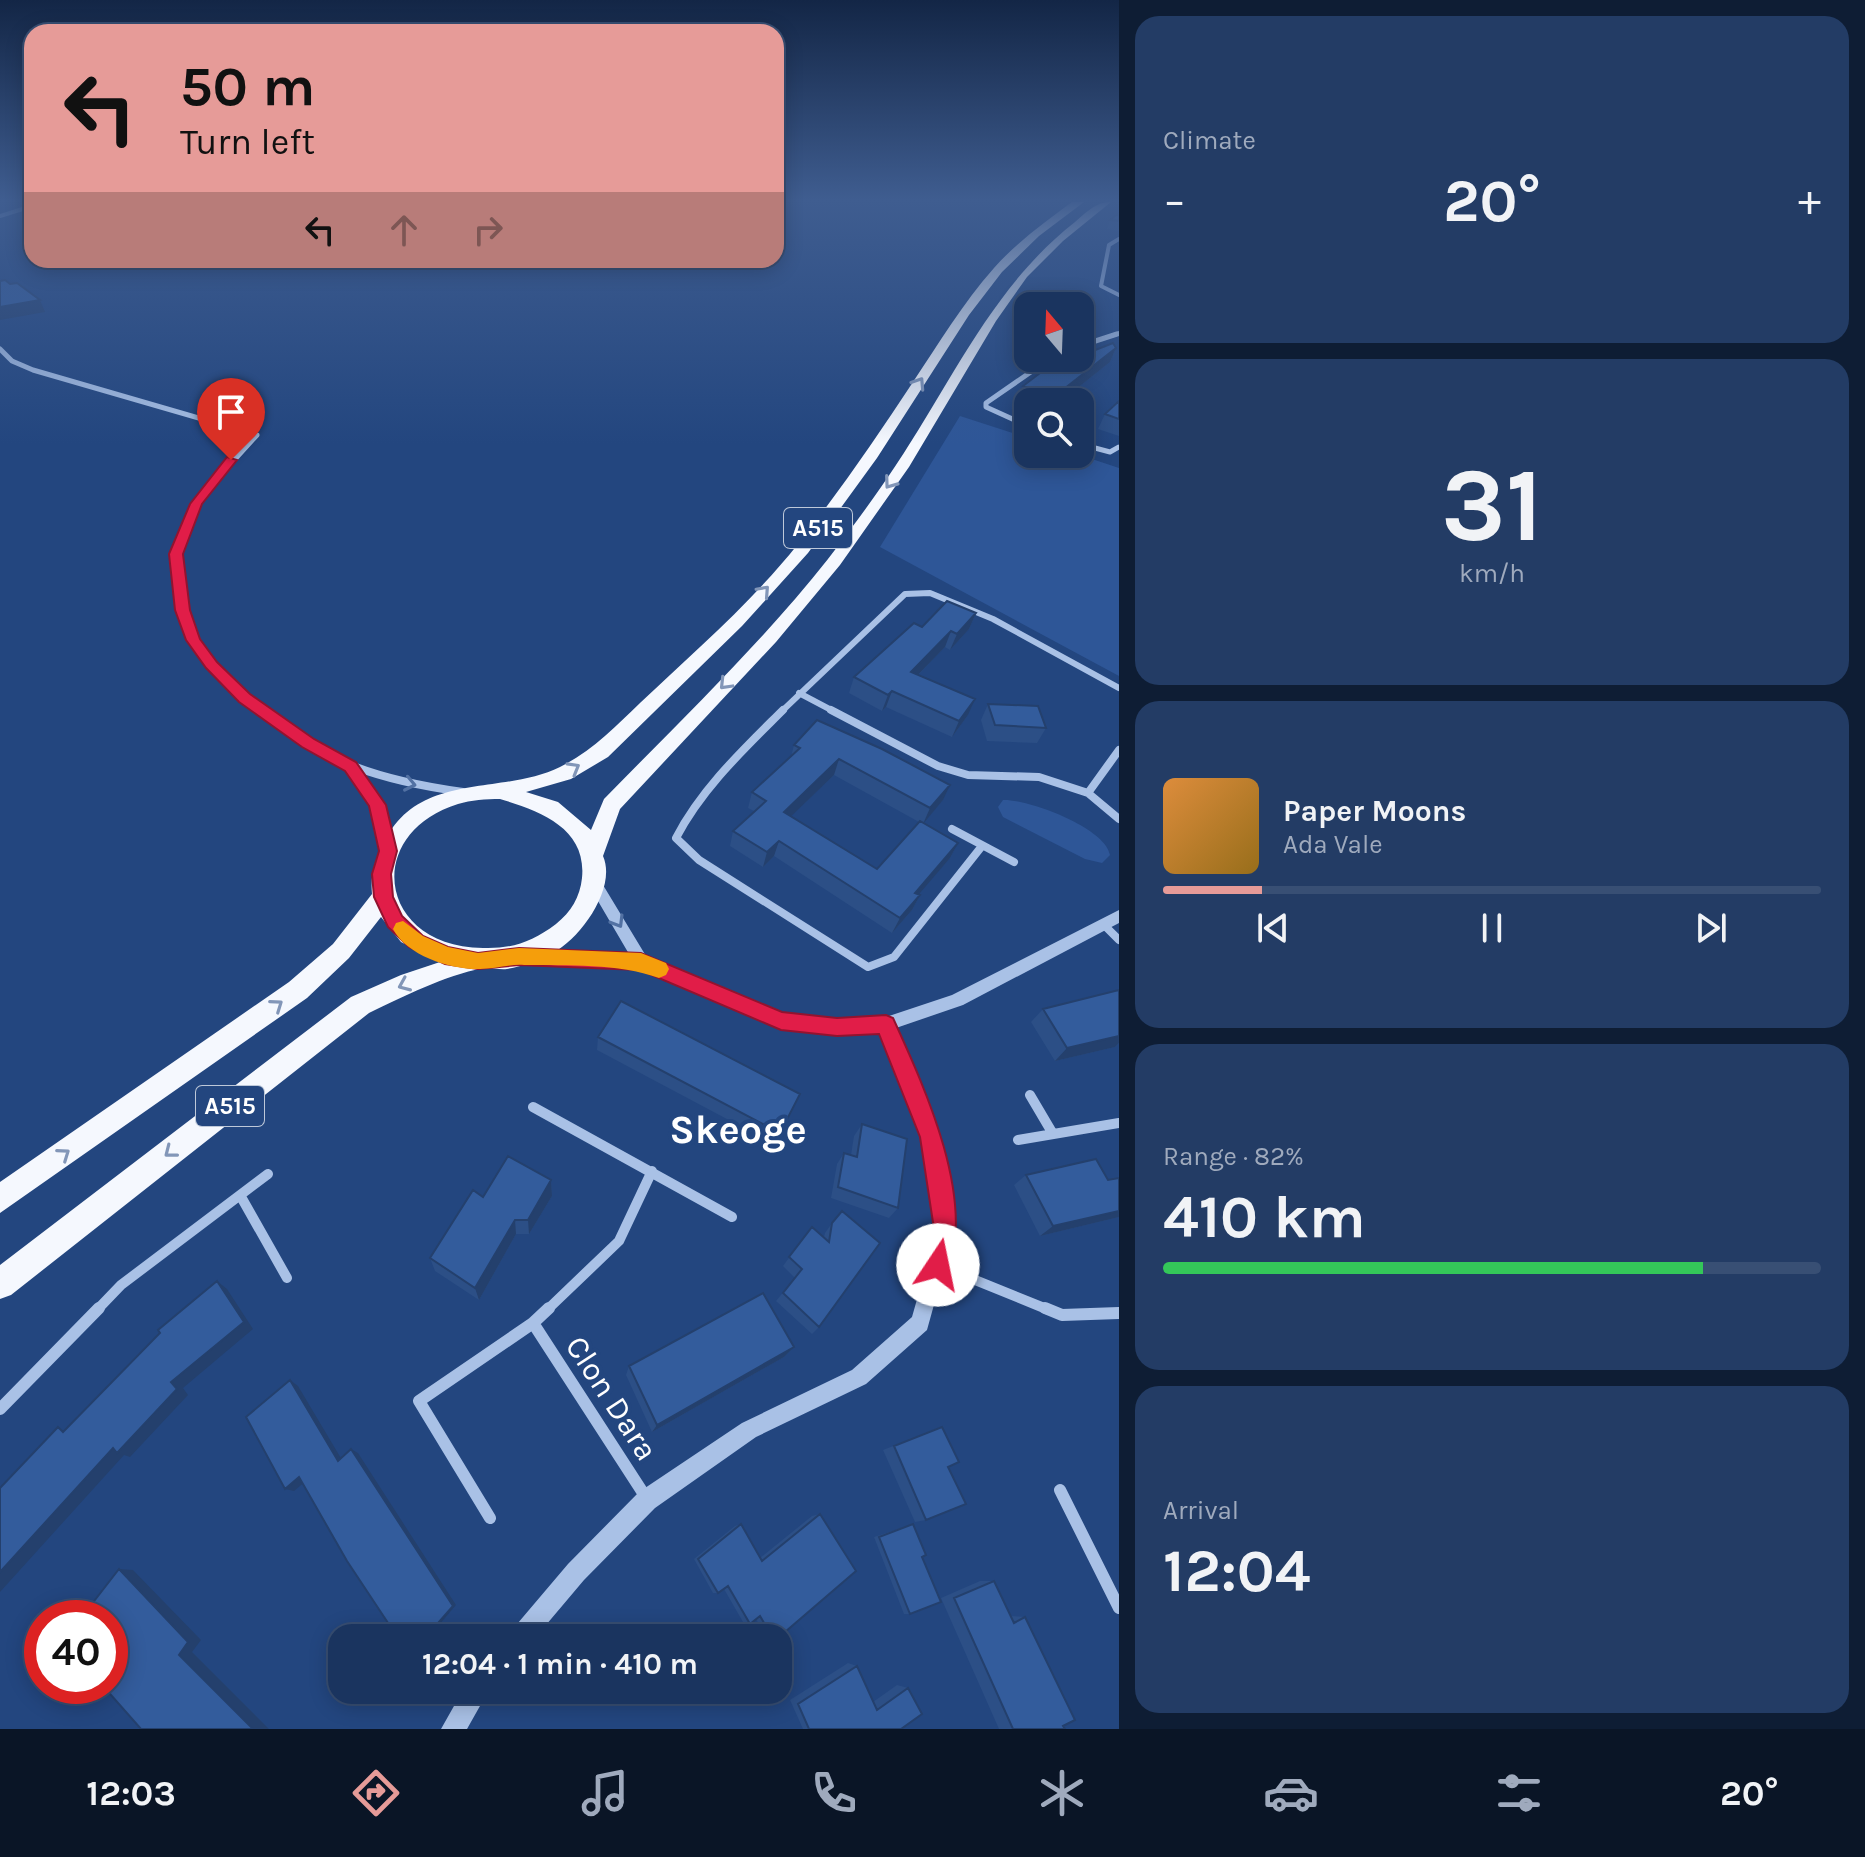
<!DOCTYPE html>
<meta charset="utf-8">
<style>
:root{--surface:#1a345f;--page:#233c65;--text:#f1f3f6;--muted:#9faabd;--line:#384f74;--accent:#e69b98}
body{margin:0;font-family:Karla,sans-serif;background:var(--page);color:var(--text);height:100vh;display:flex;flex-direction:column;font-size:30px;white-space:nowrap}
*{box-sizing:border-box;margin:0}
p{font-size:26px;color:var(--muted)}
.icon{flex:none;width:44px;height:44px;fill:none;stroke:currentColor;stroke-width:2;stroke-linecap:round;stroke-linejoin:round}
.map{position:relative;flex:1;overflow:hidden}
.details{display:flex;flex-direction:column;gap:16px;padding:16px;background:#0e1d34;width:746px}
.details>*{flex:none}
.top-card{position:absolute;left:24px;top:24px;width:760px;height:244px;border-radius:24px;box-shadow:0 4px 20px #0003,0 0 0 2px var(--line);background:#e69b98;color:#111;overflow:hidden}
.needle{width:52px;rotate:341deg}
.controls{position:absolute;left:1014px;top:292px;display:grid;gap:16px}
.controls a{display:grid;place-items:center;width:80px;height:80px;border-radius:16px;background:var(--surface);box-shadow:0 4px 20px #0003,0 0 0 2px var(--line);font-size:40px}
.speed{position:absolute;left:24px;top:1600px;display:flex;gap:16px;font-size:40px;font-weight:700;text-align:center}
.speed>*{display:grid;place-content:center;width:104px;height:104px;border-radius:50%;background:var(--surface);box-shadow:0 4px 20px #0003,0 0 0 2px var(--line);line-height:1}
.speed .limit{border:12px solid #d22;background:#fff;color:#111}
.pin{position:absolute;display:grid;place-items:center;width:68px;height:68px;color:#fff;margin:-82px -34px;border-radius:50% 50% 50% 0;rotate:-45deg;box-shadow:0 0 8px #0007}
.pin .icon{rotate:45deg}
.me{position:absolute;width:88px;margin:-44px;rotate:11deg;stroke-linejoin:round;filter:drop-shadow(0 0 6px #0008)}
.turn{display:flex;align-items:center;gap:28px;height:168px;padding:0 24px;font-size:36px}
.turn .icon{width:104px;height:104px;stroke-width:2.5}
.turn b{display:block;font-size:56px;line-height:68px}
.lanes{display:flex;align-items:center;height:76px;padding:0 24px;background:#0003;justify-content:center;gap:40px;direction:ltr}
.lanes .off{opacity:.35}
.big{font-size:60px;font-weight:700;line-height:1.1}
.details .card{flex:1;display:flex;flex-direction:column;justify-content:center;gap:12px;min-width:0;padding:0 28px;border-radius:24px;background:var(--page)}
.details .dial{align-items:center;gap:0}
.dial b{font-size:104px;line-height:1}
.song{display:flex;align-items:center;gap:24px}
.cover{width:96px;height:96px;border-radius:12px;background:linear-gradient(135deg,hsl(30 70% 55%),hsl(40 70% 35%))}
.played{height:8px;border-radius:4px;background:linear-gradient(90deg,var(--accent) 15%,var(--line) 15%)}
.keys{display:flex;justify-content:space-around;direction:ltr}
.heat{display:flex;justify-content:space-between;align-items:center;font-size:44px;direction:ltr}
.charge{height:12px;border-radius:6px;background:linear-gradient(90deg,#34c759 82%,var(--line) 0)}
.trip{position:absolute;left:328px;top:1624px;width:464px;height:80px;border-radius:24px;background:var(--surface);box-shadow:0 4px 20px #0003,0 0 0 2px var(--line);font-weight:700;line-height:80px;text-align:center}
.tabs{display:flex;height:128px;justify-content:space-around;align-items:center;background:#0a1526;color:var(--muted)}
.tabs .icon{width:56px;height:56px}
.tabs .selected{color:var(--accent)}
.tabs b{font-size:36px;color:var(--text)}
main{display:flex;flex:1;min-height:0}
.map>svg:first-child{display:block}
.green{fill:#2e5697}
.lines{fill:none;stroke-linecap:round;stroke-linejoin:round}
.minor-far5{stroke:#a9c1e6;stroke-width:4}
.minor-far4{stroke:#a9c1e6;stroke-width:5}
.minor-far3{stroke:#a9c1e6;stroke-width:6}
.minor-far2{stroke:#a9c1e6;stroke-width:8}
.minor-far1{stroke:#a9c1e6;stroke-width:10}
.minor{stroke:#a9c1e6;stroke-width:12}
.tertiary{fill:#a9c1e6;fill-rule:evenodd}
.trunk{fill:#f5f8fe;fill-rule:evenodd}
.wall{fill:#2c4f86;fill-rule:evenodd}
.shaded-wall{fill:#24406d}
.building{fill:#335c9c;stroke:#24406d;stroke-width:2}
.oneway{stroke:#8296b8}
.oneway2{stroke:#5271a3}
.route{fill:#e11d48;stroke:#92132f;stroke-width:2}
.slow{fill:#f59e0b}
.labels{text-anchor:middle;stroke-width:8;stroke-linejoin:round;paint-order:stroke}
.shield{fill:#23467f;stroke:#bdc8d9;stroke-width:2}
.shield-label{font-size:24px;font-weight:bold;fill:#fff}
.near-street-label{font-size:32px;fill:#fff;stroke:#23467f}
.near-district-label{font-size:40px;font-weight:bold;fill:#fff;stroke:#23467f}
</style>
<main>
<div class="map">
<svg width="1119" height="1729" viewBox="0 0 1119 1729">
<rect width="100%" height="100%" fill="#23467f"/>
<path class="green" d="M960,416L1028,438V454H1077L1119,468V676L880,547Z
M1003,800C1029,799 1106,828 1110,855L1102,863L1085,859L1003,817L998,807Z"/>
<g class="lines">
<path class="minor-far5" d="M0,216L32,206
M1119,239L1109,245L1101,286L1119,295
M1111,336L1119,333"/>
<path class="minor-far4" d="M1080,346L1117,334
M0,349L12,361L33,370L257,435L196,502
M1028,426L986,407V403L1051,358
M1080,444L1110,452L1119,447"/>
<path class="minor-far3" d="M198,500C142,584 197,658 262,712
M799,693L835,712
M781,712L905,594L930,593L993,619L1119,688"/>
<path class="minor-far2" d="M260,710C323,763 383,781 463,792
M783,710C744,749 702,788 676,838L699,860L868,967L894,957L982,846
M831,710L938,766L968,775L1039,777L1088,793L1119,819
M351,767L377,805L387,849
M1088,793L1119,750
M952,829L1014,862
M1103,924L1119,940"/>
<path class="minor-far1" d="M1030,1095L1053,1134
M533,1107L732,1217
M1018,1140L1119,1123
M240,1195L287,1278
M938,1265L1049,1310
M97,1310L121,1285L268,1174
M547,1310L619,1241L652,1171"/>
<path class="minor" d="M1045,1308L1062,1315L1119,1313
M533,1323L647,1499
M0,1409L99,1308
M1060,1490L1119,1608
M490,1518L419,1401L533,1323L549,1308"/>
<path class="tertiary" d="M595,878L600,880L646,956L782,1014L837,1020L886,1017L952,995L1119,910V923L963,1005L896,1028L941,1137L955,1229L927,1330L866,1384L756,1437L655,1508L584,1580L535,1638H508L512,1630L568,1564L639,1492L742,1423L852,1370L912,1317L937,1229L923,1137L881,1031L837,1034L781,1028L640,967L520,961L517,956L520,951L525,950L629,954L588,884L590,880Z
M463,1690H489L467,1729H441Z"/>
<path class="trunk" d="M1072,202H1084L1039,236L1002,272L969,315L877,458L808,553L742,626L608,757L571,779L526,792L558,802L591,830L604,799C680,721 760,645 828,559C851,529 875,497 896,465C952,381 993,286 1075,222C1086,213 1095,202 1111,202L1063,241L1027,277L996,321L909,467L840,565L776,642L620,809L603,856C617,888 581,938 553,953C541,959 521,967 507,969C499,970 490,967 483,968C444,976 404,996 369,1013L11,1295L0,1299V1265L351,997L401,975L440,962L401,942L381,917L349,958L307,998L0,1213V1182L289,982L333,944L372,894C370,872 376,856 387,837C423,772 504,795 560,767C592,751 615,727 640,703C694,652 752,602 798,544C839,492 877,437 913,382C939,343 963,303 994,268C1017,242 1045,222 1072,202ZM500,799C540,811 587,828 582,878C580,897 571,912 556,924C532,942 512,949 483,948C378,947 362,834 458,804C471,800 486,799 500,799Z"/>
</g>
<path class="wall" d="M1119,213V231L1107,229L1110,220Z
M1116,348L1110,362L1060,402H1028V404L1017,401L1023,386Z
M1119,401V436L1098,429L1105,414Z
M976,613L969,629L950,650L945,647L918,675L968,715L952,737L886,707L882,711L849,693L854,677L922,627Z
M988,704L1046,728L1037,743L987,741L981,720Z
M817,720L943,800L923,823L958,843L950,858L918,894L920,895L912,910L892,933L774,856L763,867L730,846L733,831L754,811L748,808L752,792L791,757L794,745ZM834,775L919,822L877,869L791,816Z
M1119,990V1043L1115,1047L1055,1061L1031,1022L1043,1009Z
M598,1037L800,1094L774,1144L597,1050Z
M862,1124L898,1208L889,1218L831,1198L837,1164L844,1153L851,1155L854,1136Z
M1026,1175L1119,1217L1040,1236L1014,1185Z
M551,1180L552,1196L529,1234H516L479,1300L435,1271L430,1258L483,1197Z
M832,1223L819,1327L812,1334L776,1301L795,1278L783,1266L812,1227L824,1237L825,1233Z
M794,1347L784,1357L652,1432L626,1375L629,1366Z
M942,1427L948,1467L926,1520L915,1522L883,1450Z
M820,1514L778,1638H767L756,1619L750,1624L743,1622L724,1589L718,1593H713L694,1559L735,1526L741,1524L760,1558L812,1516Z
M913,1524L922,1557L910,1614H904L874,1537Z
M980,1581H994L1011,1616L1025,1617L1065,1729H999L941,1598Z
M848,1663L857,1666L873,1702L897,1685L908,1688L901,1729H803L790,1700Z"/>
<path class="shaded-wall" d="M40,300L45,312L0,320V307Z
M1116,348L1110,362L1060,402H1052L1055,396Z
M976,613L969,629L950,650L957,634Z
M951,631L945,647L905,688L911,672Z
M892,691L886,707L882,711L888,695Z
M975,699L968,715L952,737L959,721Z
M839,759L834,775L780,827L784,812Z
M950,785L943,800L923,824L930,808Z
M779,841L774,856L763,867L767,852Z
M958,843L950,858L908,907L915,893Z
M920,895L912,910L892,933L900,918Z
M1119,1032V1043L1115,1047L1055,1061L1067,1048Z
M551,1180L552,1196L529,1234L528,1220Z
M1119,1211V1217L1040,1236L1053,1226Z
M515,1220L516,1234L479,1300L475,1288Z
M217,1281L227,1289L253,1329L183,1388L188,1395L130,1457L124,1455L0,1592V1572L171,1382Z
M794,1347L784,1357L652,1432L657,1425Z
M290,1380L298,1386L345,1465L338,1461Z
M351,1449L358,1453L456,1605L428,1638H425Z
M299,1477L307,1480L294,1491L285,1489Z
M119,1569L133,1570L201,1640L192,1652L269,1729H253L179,1655Z"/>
<path class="building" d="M1119,213V221L1110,220Z
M5,280L10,284L17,283L40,300L0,307V281Z
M1113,343L1116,348L1055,396L1023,386L1044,370L1075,358H1080V356Z
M1119,401V419L1105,414Z
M947,601L976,613L957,634L951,631L911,672L975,699L959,721L892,691L888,695L854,677L914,623L922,627Z
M988,704L1038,706L1046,728L995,725Z
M817,720L882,749L950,785L930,808L839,759L784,812L877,869L920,821L958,843L915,893L920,895L900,918L779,841L767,852L733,831L766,801L752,792L800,748L794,745Z
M1119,990V1036L1067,1048L1043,1009Z
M621,1001L800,1094L780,1133L598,1037Z
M862,1124L907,1139L898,1208L838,1187L844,1153L857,1157Z
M508,1156L551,1180L528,1220H515L475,1288L430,1258L473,1190L483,1197Z
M1096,1159L1108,1180L1119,1178V1211L1053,1226L1026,1175Z
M842,1211L880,1243L819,1327L783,1293L802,1269L789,1257L812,1227L829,1242L832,1223Z
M217,1281L244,1322L171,1382L177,1389L117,1453L113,1448L0,1572V1488L58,1427L63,1432L160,1333L158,1330Z
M763,1293L794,1347L657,1425L629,1366Z
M290,1380L338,1461L351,1449L453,1606L425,1638H398L347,1561L299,1477L285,1489L246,1417Z
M942,1427L959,1462L948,1467L966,1504L926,1520L894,1446Z
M820,1514L856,1571L778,1638H773L760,1616L750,1624L728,1586L718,1593L698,1559L741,1524L762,1561Z
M913,1524L926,1555L922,1557L941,1602L910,1614L879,1537Z
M119,1569L188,1642L179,1655L253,1729H141L103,1686H110V1618H81Z
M994,1581L1014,1623L1025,1617L1075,1720L1063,1726L1065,1729H1013L954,1598Z
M857,1666L877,1710L908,1688L922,1714L901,1729H809L798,1704Z"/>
<defs><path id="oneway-chevron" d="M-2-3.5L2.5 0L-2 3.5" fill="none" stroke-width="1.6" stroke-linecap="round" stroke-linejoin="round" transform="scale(2)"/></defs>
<g class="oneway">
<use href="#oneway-chevron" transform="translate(919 383) rotate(-57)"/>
<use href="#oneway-chevron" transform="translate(890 483) rotate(126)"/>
<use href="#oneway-chevron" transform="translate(764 591) rotate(-48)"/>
<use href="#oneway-chevron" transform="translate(725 684) rotate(134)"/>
<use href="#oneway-chevron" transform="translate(574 768) rotate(-30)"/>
<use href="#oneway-chevron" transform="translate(404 985) rotate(157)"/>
<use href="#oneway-chevron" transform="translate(277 1005) rotate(-35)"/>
<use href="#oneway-chevron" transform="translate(170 1152) rotate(142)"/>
<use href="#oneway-chevron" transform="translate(64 1154) rotate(-35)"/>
</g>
<g class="oneway2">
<use href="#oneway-chevron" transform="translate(410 784) rotate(12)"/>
<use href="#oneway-chevron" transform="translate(618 922) rotate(59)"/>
</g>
<linearGradient id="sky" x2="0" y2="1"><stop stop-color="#132646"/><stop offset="0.45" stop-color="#3f5d90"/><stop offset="1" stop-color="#3f5d90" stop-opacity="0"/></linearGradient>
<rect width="1119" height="444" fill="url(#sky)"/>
<path class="route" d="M227,457L237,460L202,504L183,554L190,610L200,639L217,662L250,694L314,739L356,762L386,805L397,851L391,874L393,897L402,916L423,936L448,947L478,953L519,948L641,953L782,1012L837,1018L886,1015L893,1018C924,1086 977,1200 947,1273L938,1277L930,1273L926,1265L934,1229L920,1137L879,1034L837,1036L781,1030L640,970L519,965L478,969L445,964L409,947L388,927L374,897L372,874L379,851L369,806L345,771L302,747L239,702L206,668L186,640L175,610L169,554L190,504Z"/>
<path class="slow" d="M403,921L423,936L448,947L478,953L519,948L641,953L666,963L669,969L666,975L659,978C618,963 568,966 524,965C509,964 495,969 480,969C452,970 407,956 393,929L396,923Z"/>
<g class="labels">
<g class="shield">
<rect x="784" y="508" width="68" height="40" rx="6"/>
<rect x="196" y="1086" width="68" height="40" rx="6"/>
</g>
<g class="shield-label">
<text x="818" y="536">A515</text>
<text x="230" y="1114">A515</text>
</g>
<g class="near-street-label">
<text transform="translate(612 1398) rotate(57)" y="11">Clon Dara</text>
</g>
<g class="near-district-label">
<text x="738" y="1143">Skeoge</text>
</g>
</g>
</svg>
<div class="controls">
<a><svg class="needle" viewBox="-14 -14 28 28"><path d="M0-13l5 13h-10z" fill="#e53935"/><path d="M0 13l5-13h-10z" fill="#9faabd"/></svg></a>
<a><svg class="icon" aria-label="search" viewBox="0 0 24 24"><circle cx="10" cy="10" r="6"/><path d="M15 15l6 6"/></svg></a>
</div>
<div class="speed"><div class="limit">40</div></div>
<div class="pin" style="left:231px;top:460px;background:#d93025"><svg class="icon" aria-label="arrive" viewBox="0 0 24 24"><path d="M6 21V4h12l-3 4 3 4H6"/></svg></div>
<svg class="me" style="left:938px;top:1265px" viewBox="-20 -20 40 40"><circle r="19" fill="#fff"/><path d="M0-13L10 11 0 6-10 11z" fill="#e11d48"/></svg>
<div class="trip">12:04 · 1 min · 410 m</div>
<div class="top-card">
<div class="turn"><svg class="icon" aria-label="left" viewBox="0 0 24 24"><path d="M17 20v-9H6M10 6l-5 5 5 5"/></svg><div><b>50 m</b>Turn left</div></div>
<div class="lanes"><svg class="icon" aria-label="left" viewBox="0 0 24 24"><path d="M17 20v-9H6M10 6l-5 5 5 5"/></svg><svg class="icon off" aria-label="ahead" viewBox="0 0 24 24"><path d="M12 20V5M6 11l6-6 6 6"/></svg><svg class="icon off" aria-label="right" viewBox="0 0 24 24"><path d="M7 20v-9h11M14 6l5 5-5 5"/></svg></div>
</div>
</div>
<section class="details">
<div class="card"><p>Climate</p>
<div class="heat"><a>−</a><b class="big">20°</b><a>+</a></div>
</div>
<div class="card dial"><b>31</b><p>km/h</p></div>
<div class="card">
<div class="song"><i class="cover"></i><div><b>Paper Moons</b><p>Ada Vale</p></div></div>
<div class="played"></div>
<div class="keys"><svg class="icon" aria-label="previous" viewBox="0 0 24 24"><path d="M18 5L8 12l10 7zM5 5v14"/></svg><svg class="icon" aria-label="pause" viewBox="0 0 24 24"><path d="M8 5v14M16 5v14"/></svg><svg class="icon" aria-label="next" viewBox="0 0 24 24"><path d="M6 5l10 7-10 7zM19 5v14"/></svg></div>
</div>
<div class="card"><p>Range · 82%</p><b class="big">410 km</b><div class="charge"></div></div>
<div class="card"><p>Arrival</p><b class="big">12:04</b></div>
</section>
</main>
<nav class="tabs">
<b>12:03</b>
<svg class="icon selected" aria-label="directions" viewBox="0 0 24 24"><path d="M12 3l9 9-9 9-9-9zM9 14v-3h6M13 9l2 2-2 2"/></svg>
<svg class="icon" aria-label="music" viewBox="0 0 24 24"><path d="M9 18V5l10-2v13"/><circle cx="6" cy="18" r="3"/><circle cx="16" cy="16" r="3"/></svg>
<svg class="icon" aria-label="phone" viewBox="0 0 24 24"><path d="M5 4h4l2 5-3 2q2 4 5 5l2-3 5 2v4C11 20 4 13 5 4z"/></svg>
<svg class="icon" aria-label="climate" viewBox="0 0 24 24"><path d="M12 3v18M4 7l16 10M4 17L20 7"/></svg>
<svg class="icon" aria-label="car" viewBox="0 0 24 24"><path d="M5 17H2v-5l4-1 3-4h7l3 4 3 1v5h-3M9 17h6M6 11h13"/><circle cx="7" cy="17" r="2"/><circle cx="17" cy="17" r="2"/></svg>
<svg class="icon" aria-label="filters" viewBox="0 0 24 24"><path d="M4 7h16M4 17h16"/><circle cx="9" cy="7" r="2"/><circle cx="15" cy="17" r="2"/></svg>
<b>20°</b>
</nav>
